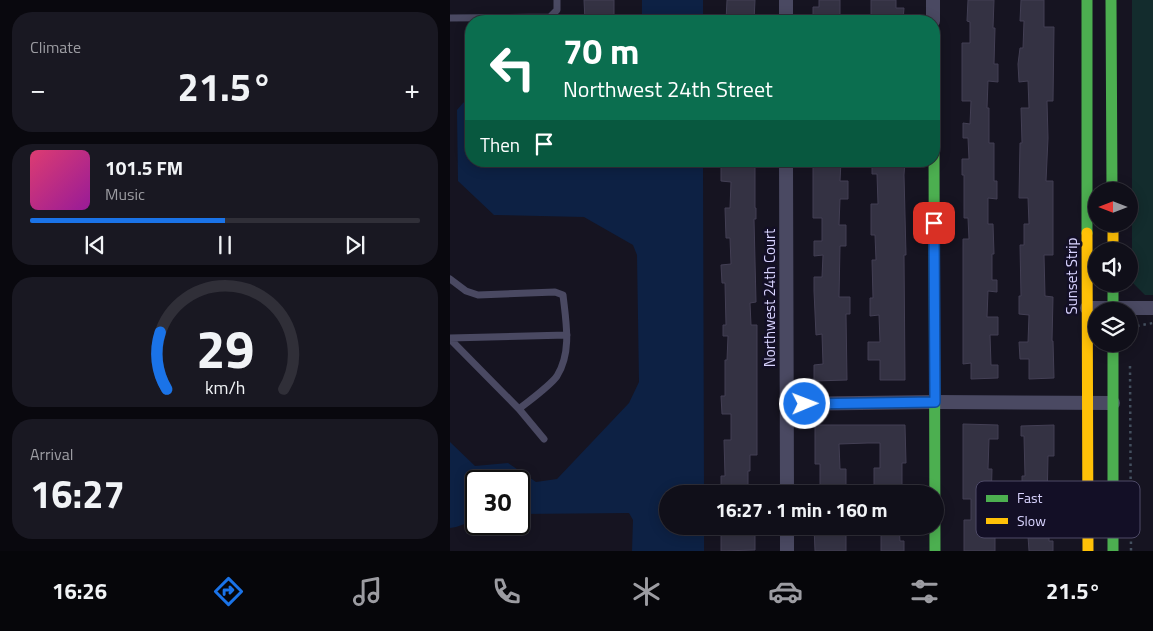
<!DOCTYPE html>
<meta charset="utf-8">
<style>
:root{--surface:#100f19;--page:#191822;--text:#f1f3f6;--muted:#9c9ca2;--line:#302f38;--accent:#1a73e8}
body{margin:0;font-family:"Titillium Web",sans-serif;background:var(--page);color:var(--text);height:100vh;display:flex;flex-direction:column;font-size:19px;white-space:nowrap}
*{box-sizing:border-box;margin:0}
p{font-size:16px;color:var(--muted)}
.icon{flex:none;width:28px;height:28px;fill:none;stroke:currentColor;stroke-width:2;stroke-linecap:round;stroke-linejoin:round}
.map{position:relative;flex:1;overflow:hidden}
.side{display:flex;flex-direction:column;gap:12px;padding:12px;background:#09080e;width:450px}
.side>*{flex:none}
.banner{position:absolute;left:15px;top:15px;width:475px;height:152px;border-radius:20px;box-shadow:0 2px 12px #0003,0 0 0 1px var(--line);background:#0b6e4f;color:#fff;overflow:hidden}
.needle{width:32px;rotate:270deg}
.buttons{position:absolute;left:638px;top:182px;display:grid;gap:10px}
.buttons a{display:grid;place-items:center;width:50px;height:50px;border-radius:50%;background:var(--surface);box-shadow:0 2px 12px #0003,0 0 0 1px var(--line);font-size:25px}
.speed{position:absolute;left:15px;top:470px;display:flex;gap:10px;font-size:25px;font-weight:700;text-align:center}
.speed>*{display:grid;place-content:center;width:65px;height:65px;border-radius:50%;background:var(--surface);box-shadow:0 2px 12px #0003,0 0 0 1px var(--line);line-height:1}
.speed .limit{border:2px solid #111;border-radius:8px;background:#fff;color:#111}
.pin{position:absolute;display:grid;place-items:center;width:42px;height:42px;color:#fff;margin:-21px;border-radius:10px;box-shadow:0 2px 8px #0006}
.me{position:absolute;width:55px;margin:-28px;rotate:89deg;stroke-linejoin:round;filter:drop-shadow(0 0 4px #0008)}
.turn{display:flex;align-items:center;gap:18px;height:105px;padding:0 15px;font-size:22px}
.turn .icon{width:65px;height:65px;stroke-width:2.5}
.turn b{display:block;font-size:35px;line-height:42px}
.then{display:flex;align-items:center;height:48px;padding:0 15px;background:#0003;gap:10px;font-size:19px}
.big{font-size:38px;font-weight:700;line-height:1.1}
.side .tile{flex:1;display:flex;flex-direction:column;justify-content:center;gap:8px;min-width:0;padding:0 18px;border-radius:20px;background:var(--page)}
.side .dial{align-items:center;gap:0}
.dial svg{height:130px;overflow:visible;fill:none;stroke:var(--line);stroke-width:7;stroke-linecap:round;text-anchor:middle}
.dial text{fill:var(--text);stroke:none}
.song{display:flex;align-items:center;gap:15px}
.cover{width:60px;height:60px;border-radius:8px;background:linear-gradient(135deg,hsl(340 70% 55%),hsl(300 70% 35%))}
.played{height:5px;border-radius:2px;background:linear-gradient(90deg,var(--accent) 50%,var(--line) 50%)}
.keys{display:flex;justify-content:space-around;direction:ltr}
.heat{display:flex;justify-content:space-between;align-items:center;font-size:28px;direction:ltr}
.trip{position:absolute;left:209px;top:485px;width:285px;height:50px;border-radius:25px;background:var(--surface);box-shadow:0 2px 12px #0003,0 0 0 1px var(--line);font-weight:700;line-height:50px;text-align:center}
.tab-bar{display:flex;height:80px;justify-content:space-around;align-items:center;background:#06060a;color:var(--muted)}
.tab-bar .icon{width:35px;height:35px}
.tab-bar .active{color:var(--accent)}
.tab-bar b{font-size:22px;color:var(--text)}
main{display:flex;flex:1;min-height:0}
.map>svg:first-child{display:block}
.green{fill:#132c2d}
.water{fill:#0d2144}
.building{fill:#343243;stroke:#433f54}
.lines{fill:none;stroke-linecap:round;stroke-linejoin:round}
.path{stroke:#44505f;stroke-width:2.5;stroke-dasharray:2.5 4;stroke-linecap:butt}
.lane{stroke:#4a4962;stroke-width:7}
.street{stroke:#4a4962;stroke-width:14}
.fast{stroke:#4caf50;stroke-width:11}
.slow{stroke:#ffc107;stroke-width:11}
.route-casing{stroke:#114b97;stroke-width:12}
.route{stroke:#1a73e8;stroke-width:9}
.labels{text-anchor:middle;stroke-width:5;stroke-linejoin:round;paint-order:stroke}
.street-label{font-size:15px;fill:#d9d4ff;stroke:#130f26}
.key{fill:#130f26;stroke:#4e4a67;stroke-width:1}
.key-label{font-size:14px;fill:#d9d4ff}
</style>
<main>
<section class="side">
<div class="tile"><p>Climate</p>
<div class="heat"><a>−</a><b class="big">21.5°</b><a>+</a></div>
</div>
<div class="tile">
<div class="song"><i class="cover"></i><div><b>101.5 FM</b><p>Music</p></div></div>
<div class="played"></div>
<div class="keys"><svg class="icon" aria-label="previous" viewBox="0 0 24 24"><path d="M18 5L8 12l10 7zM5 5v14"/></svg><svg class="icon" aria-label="pause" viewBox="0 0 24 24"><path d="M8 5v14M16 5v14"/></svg><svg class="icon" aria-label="next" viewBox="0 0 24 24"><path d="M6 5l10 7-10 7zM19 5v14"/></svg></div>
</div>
<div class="tile dial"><svg viewBox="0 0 100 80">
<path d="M14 69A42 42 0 1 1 86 69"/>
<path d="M14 69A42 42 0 0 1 10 34" stroke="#1a73e8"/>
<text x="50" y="56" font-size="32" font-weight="700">29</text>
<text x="50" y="72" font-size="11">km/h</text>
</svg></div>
<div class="tile"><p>Arrival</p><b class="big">16:27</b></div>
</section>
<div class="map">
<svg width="703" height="551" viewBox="0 0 703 551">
<rect width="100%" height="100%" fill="#161421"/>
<path class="green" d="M682,0H703V295H695L682,282Z"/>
<path class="water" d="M192,0H253V21H192Z
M21,96V161H253L254,494H218V526H254V551H182L183,520L179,513L69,514V481H26V520L6,527L0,528V442L25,466L58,463L86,482L107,479L179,403L189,382L187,255L183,245L134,217L44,215L8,181L7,110L13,103Z"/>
<path class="building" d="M134,0H164V21H135Z
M277,0H305L304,21H276Z
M369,0H390V21H363V7H369Z
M421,0H446V8H454L453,21H426V16L421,15Z
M518,0H544L543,28H545L544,64H548V82L538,81L537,108H539V143H544V181H547V199L538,198V224H543L544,254H542V280H547V292L538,291L537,317H548V335H540L541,365H548V378L521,379V363L513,364V239H519L518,218H514V175H512V159H519L518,138H513V123L520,124L521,101H512V43H520V22L517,21Z
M571,0H594V27H604L603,101H597L598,138L596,181H603V255H594L595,296L603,297L602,341H603L604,378L579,379V359H570L569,342H578L579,315L569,314V296H571L570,245H574V224H579L578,198H569L570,143H572L571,108H579L578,81L569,82L568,64L570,48H573L574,21H570Z
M363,161H391L390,181H398V199H390L389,225H396V246H390L389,297H400V314H396L397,380L364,381V365L373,364L372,334L366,335L364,291V277H372L373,255L364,256V241H372V218H363Z
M422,161H455L454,175L456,255H454L455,380H430V360H418V342H430L429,315L420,316V298H423L422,260H426L425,235H421V204H428L427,174H422Z
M271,163L305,164V208H306V219H304L306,302L300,303L301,325H307V455H300V471H298V494H278V487H271V476H275L274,440H281V414H272L271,396H275V360H277L278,336H273V325H276L275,283H272L271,265L281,264L280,238H276L275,208H280L281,182L271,181Z
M513,424L548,425V439H539L538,469H542L541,505H545V551H514V520H521V499H513Z
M365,425H455L456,463H452V494H424V468H430V443H418L389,444L390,469H396V494H370V464H365Z
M604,425V456H598L597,505H600L599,541H603V551H579L578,536L572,535L573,490H572V476H575L574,436H571V426Z
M281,526H305V550L271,551V533H281Z
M364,526H396V551H365Z
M431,526H449L450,541H454V551H431Z"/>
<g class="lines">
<path class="path" d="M687,326L703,323
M680,366L681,551"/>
<path class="lane" d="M0,18L100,17L107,10V0
M0,279L16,291L28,295L105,292L113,295C116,322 122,352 107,376C101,385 79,401 69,409
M0,338L117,335
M0,339L69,409L94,439"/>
<path class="street" d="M336,0V21
M483,0V21
M336,161L337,494
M637,308H703
M336,404L485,402L663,403
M337,526V551"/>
<path class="fast" d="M637,0V233
M661,0L662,191
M484,143L485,551
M663,284V311
M663,344V551"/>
<path class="slow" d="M663,224V251
M637,233L638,551"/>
</g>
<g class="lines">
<defs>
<path id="route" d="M355,404L485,402L484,223"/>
</defs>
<use href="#route" class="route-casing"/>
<use href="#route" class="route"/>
</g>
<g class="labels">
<g class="street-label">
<text transform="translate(622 276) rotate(-90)" y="5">Sunset Strip</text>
<text transform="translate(320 298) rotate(-90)" y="5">Northwest 24th Court</text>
</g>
</g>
<rect x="526" y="481" width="164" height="57" rx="8" class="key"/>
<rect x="536" y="495" width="22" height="7" fill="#4caf50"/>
<rect x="536" y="518" width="22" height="6" fill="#ffc107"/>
<g class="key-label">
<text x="567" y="503">Fast</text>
<text x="567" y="526">Slow</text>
</g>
</svg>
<div class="buttons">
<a><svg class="needle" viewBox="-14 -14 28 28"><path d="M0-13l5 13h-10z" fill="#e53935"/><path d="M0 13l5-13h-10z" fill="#9c9ca2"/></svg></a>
<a><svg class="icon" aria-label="sound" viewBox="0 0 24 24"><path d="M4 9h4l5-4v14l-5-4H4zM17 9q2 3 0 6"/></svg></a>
<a><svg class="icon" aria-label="layers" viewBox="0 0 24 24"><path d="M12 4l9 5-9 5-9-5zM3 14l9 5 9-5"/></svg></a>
</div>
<div class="speed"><div class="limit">30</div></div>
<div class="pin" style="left:484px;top:223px;background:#d93025"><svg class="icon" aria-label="arrive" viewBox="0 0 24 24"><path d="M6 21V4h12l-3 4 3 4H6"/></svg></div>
<svg class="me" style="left:355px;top:404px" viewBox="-20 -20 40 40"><circle r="17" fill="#1a73e8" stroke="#fff" stroke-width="3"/><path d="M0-11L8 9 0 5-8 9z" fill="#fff"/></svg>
<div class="trip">16:27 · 1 min · 160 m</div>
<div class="banner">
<div class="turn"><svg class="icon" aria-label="left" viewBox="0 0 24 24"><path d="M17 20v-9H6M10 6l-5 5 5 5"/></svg><div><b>70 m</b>Northwest 24th Street</div></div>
<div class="then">Then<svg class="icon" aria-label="arrive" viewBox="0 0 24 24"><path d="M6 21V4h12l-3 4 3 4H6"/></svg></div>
</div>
</div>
</main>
<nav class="tab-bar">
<b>16:26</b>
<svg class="icon active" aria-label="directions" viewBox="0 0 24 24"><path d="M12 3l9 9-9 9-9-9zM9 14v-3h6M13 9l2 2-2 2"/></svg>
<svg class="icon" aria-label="music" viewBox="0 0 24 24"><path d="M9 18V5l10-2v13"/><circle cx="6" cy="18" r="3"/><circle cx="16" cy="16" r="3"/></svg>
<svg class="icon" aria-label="phone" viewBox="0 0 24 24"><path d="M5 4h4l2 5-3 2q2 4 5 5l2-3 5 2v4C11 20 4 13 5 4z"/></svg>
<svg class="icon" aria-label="climate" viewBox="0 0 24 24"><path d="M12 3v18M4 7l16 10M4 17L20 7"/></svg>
<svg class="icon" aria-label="car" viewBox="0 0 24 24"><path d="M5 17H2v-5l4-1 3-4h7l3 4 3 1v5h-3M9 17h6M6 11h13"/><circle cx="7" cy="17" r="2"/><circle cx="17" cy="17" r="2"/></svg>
<svg class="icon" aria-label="filters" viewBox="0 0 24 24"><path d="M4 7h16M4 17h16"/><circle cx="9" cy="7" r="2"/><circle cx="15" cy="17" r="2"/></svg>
<b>21.5°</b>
</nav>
